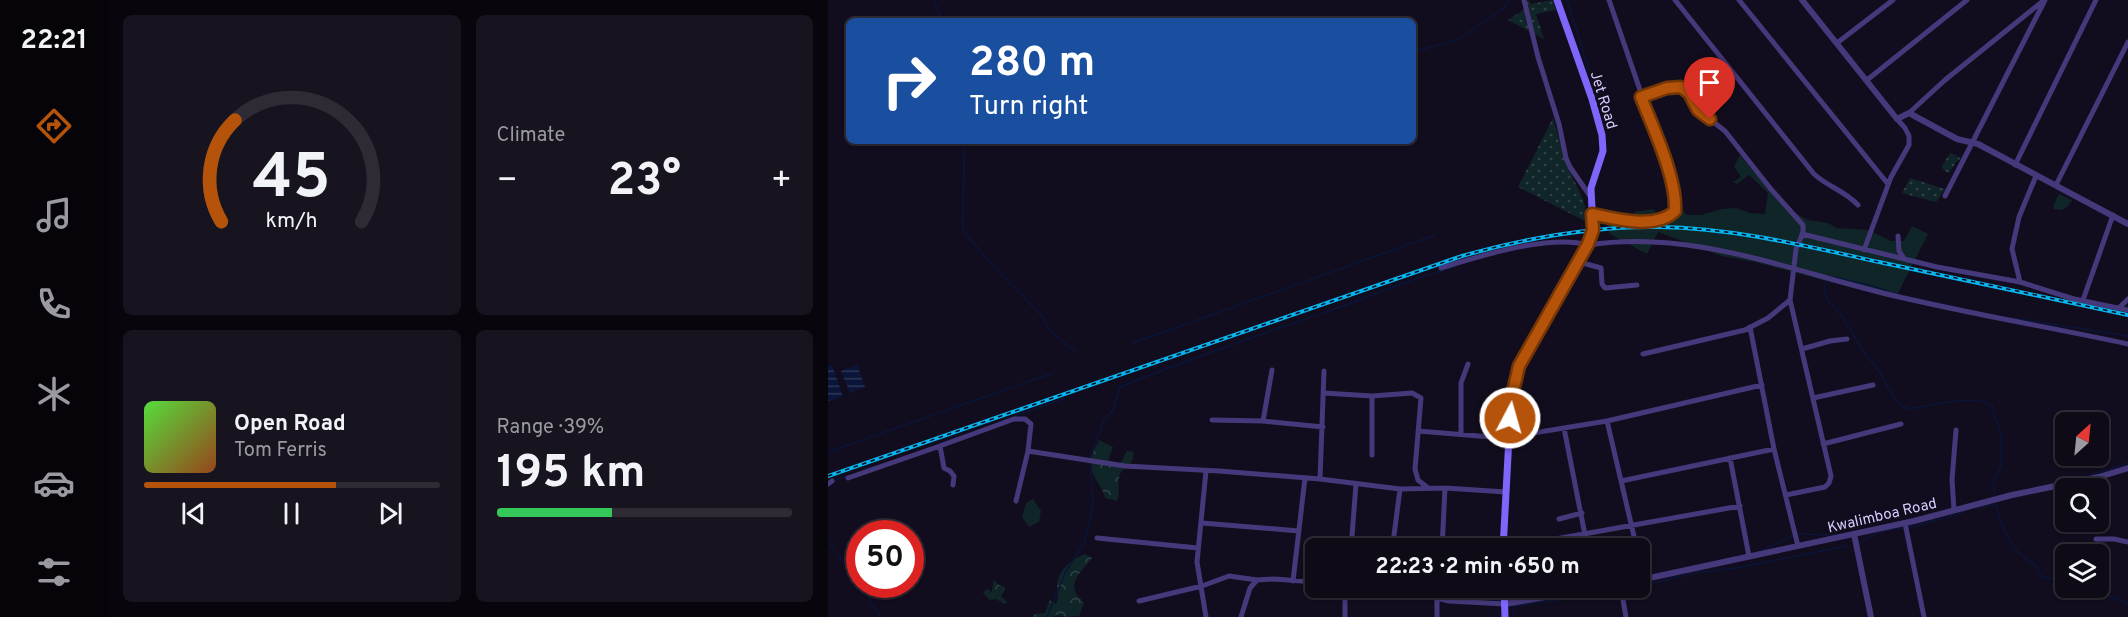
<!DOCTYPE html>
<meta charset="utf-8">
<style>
:root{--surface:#0e0a16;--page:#17131f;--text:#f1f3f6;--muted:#9b9aa1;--line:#2e2b35;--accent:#b45309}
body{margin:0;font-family:Overpass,sans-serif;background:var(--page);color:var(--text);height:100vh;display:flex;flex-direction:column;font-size:22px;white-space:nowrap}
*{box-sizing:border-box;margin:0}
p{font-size:20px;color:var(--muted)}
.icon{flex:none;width:33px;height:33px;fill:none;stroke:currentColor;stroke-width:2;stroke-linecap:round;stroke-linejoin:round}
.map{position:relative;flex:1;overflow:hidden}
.panel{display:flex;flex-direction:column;gap:15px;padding:15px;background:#08060c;width:720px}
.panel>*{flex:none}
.guide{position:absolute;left:18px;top:18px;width:570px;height:126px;border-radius:9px;box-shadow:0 2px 4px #0004,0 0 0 2px var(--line);background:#1a4fa0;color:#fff;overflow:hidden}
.needle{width:39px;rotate:27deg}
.fabs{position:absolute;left:1227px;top:412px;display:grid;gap:12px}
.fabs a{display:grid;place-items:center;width:54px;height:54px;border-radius:9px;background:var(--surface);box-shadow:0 2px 4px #0004,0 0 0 2px var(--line);font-size:30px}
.speed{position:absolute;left:18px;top:520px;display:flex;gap:12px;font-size:30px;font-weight:700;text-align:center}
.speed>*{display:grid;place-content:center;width:78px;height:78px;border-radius:50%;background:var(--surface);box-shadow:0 2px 4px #0004,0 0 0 2px var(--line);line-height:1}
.speed .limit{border:9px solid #d22;background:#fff;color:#111}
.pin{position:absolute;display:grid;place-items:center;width:51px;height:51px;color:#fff;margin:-62px -26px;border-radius:50% 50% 50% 0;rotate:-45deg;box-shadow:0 0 6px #0007}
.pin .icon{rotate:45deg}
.me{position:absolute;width:66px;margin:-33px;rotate:6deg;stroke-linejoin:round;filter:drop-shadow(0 0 4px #0008)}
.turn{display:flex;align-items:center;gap:21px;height:126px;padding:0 24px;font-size:27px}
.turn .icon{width:78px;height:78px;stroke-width:2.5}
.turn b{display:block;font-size:42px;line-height:51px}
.big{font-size:45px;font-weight:700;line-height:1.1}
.panel .widget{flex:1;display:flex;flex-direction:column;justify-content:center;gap:9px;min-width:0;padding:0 21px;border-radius:9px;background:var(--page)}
.panel .dial{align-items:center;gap:0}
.dial svg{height:156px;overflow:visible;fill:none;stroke:var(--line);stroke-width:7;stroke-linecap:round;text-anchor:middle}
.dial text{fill:var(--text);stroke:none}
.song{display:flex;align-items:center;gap:18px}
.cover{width:72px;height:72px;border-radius:9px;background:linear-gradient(135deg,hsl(110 70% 55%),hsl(20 70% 35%))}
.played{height:6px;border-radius:3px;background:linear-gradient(90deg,var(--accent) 65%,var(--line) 65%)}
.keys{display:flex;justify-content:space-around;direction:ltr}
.heat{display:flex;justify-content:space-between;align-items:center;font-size:33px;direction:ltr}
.charge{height:9px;border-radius:4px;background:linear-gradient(90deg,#34c759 39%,var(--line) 0)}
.panel .tiles{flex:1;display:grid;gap:15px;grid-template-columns:repeat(2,1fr)}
.trip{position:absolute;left:477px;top:538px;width:345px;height:60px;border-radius:9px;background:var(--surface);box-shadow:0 2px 4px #0004,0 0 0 2px var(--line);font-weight:700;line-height:60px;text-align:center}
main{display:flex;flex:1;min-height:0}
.menu{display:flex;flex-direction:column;width:108px;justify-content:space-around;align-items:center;background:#060409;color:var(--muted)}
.menu .icon{width:42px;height:42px}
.menu .on{color:var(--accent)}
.menu b{font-size:27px;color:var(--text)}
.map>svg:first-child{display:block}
.green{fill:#102528}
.forest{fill:url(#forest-crowns)}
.garden{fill:url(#garden-dots)}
.water{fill:url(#water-rules)}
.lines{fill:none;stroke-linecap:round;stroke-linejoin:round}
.stream{stroke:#0a1539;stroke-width:1.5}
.minor{stroke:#46397b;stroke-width:5}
.tertiary{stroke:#46397b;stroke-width:6}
.secondary{stroke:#7f66fa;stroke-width:7}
.rail-casing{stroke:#08b4ed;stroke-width:4}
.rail{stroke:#120d1e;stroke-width:1.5;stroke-dasharray:4.5;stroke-linecap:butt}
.route-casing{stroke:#753606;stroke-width:15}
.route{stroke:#b45309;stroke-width:10}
.labels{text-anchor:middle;stroke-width:6;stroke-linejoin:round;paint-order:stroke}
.street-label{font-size:15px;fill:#d9cbfd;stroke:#120d1e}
</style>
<main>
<nav class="menu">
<b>22:21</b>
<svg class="icon on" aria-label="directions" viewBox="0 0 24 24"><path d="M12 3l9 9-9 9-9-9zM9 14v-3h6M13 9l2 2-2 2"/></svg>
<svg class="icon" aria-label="music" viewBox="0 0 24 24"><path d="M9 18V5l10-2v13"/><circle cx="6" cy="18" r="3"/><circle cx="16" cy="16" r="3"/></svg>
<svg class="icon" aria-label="phone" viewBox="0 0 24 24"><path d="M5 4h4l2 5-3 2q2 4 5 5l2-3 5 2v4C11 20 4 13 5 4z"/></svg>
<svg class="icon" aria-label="climate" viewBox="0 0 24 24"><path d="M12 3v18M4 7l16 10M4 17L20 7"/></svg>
<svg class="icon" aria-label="car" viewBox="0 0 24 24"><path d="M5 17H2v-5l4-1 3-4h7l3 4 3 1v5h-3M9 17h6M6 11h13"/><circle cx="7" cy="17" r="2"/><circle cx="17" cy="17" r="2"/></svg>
<svg class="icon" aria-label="filters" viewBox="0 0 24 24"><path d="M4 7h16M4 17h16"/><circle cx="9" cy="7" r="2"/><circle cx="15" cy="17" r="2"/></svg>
</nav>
<section class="panel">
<div class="tiles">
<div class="widget dial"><svg viewBox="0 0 100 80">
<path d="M14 69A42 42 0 1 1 86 69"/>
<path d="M14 69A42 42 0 0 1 21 17" stroke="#b45309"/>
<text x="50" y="56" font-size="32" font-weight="700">45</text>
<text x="50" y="72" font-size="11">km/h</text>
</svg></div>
<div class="widget"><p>Climate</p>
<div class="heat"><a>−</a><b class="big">23°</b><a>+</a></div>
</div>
<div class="widget">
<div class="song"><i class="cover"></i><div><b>Open Road</b><p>Tom Ferris</p></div></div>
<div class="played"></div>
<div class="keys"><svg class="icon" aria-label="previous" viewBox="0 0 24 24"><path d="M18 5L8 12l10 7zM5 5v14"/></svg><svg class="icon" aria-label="pause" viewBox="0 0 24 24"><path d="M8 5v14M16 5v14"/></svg><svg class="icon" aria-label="next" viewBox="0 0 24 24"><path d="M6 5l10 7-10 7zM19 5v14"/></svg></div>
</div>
<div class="widget"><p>Range · 39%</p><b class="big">195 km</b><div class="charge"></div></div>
</div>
</section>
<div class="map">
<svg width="1300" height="617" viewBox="0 0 1300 617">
<defs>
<pattern id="forest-crowns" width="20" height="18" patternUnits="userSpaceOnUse" patternTransform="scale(1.5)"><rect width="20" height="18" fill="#102528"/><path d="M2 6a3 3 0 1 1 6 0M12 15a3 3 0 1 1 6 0" fill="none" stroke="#324348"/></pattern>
<pattern id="garden-dots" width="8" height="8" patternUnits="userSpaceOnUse" patternTransform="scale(1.5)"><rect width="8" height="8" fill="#102528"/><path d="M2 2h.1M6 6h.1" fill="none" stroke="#324348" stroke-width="1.8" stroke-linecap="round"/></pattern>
<pattern id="water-rules" width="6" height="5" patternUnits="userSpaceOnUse" patternTransform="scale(1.5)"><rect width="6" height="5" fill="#0a1539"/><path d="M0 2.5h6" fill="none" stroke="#2d3657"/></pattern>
</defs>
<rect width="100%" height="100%" fill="#120d1e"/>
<path class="green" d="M912,155L931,178L967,213L980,220L1000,223L1009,228L1040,230L1063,241H1076L1084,226L1100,234L1067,299L927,262L894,256L830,232L819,254L782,234L777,220L779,216L792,215L802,218L807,212L826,209L829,216L838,214L832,229L851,207L859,215H873L893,209L908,208L922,213L937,214L940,193L921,175L909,184L905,182L913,177L906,166Z
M1231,194L1244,200L1240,206L1234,210L1225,209L1226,204Z
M205,499L213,511L211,522L201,527L194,517L198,503Z"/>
<path class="forest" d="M271,440L285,447L280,460L292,464L299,451L305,452C307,463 298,465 293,472C288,481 293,492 289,501L277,498C274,483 260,475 263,458C264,452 269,446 271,440Z
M257,554L264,558C259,566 242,579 247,591C248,596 253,598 256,603L251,616L238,617L228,615L226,617H204L207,614L217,613L222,600L228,604C232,596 229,593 229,585C231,570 243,559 257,554Z
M166,579L169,584L176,587L177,590L173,596L179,602L177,604L168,599L162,600L155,593L159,589L162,590L161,593L164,591Z"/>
<path class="garden" d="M700,0L703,4L725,0L728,10L708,14L716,39L680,20L694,11Z
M725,118C730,137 736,155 743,173C751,193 758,199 759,222L690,187Z
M1122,153L1133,158L1128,162L1121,173L1115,170L1114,166Z
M1082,178L1117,189L1108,202L1074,193Z"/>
<path class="water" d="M4,365L15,397L0,401V366Z
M29,365L37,387L22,393L13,371Z"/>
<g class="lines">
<path class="stream" d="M106,0L114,21
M739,0L769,96
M585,52L629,40L676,8L682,0
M136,141L135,230L163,264L215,317L219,328L248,352
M1001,276L1041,285L1069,294
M999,279L996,290L1001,302L1014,316L1035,351L1050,370L1068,401L1080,409C1100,406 1148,394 1164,405L1167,418L1173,432V466L1165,484L1167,496
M1077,296L1128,307
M1185,318L1300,336
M305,343L607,235
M176,420L237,398
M111,444L129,437
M0,452L225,373
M262,458L276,420L285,410L292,387C365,357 440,332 515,306C554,292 587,277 627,267
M37,469L50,465
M1258,477L1300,463
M6,481L19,476
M1171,496L1233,482
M1149,508L1168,504C1171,520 1179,539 1190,552C1200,563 1208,561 1213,576L1238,583
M1080,528L1128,515L1141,509
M970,534L1007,535
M0,541L32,585
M1031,545L1033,541C1045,534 1060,529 1075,528
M935,550L966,535
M32,586C41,595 44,608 54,617
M812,586L867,573L908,568L1019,546
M1261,588L1300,604
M678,599L695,595
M663,601L673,600
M670,610L671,617
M685,616L687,606L718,602L791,589
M219,617L237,573L256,543L265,506L263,463"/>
<path class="minor" d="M696,0L710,57L731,124L738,158L742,167L762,196
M847,0L986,174C1000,187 1016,190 1030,205
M911,0L1060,184
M1009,43L1065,0
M1039,80L1139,0
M813,97L849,86L857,89L870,110L897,131L942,188L975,225V233L968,249L962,300L1003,476L1001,483L997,487L958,495
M1081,113L1117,80L1215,1
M1187,165L1268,0
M1228,185L1300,42
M1117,196L1217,0
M764,215C780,218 835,230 846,212C851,204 845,189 843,180L781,0
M974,234L1109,267L1192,282L1246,299L1300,310
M1070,236L1071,251L1075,257
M1036,250L1063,177L1081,145V136L1077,128L1069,119
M751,262L773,268L774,284L777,288L809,285
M613,268C652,256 721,234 760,245C866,229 962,271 1063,295C1142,314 1221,327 1300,344
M1192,282L1184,249L1191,217L1208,176
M1255,300L1285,215
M1291,308L1300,299
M922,327L946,449L970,546
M974,349L1002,341L1019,339
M815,354L917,330L940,318L962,300
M496,393L544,396L584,393L593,398L587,469L590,480L600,488
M985,398L1045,385
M384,420L435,421L495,427
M435,421L444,370
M779,421L809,549
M736,428L757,535
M590,431L663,437H681L779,421L934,385
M633,434V383L640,364
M995,444L1073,424
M200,451L297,466L391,471L492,479L572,489L617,488L678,492
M544,455V396
M902,458L921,556
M20,478L112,446
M492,479L496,371
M793,481L946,449
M0,484L4,481
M125,485L126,476L122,471L116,468L112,446L186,419H197L203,424L200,451L188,501
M1126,510L1124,480L1128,430
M731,519L754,513
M374,523L471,531
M1077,523L1096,617
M269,538L370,548
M524,539L652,549
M1268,539H1286L1300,542
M565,543L572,489
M523,549L528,484
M614,549L617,488
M715,549L714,542L722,540L912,506
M812,561L816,579
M465,581L477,478
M552,588L595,591L603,593L608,598L621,601L677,604
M609,588V617
M793,588L798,617
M311,601L374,586L401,576L429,580L446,579L488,582
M378,617L369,562L378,471
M413,617L422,588L429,580
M517,617V588"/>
<path class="tertiary" d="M974,0L1069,119L1081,113L1129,139L1150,144L1300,224
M1026,534L1043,617
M812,580L1086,521L1184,495L1271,477L1300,468
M677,604L771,588"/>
<path class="secondary" d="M675,549L683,400L691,366L751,262L762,240L765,230L763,188L775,151L774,135L764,99L729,0
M676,588L677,617"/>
<defs>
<path id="rail" d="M0,476L634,256C698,238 765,226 831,227C906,228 978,246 1051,262C1134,279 1217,297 1300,315"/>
</defs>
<use href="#rail" class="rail-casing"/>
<use href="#rail" class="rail"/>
</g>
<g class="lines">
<defs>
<path id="route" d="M682,418L683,400L691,366L760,244L765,230L764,214C787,219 828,230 847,211C849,178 825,128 813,97L839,88L853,87L861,93L870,110L882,119"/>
</defs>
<use href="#route" class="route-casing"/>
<use href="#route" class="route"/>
</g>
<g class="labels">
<g class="street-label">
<text transform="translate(776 100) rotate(73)" y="5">Jet Road</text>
<text transform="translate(1054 515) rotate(-13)" y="5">Kwalimboa Road</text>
</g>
</g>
</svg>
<div class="fabs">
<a><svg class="needle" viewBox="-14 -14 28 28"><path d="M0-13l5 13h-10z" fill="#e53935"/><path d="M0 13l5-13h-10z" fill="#9b9aa1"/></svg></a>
<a><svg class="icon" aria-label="search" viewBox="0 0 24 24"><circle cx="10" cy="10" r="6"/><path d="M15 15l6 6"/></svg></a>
<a><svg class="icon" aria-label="layers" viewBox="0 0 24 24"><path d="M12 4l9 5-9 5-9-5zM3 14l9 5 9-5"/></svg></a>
</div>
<div class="speed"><div class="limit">50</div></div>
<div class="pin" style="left:882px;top:119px;background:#d93025"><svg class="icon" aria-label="arrive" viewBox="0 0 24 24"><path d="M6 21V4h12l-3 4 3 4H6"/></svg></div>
<svg class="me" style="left:682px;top:418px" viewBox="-20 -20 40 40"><circle r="17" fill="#b45309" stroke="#fff" stroke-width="3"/><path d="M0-11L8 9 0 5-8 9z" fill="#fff"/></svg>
<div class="trip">22:23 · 2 min · 650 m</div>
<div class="guide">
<div class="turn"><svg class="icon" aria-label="right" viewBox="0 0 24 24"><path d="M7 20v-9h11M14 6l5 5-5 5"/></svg><div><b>280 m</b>Turn right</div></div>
</div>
</div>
</main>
